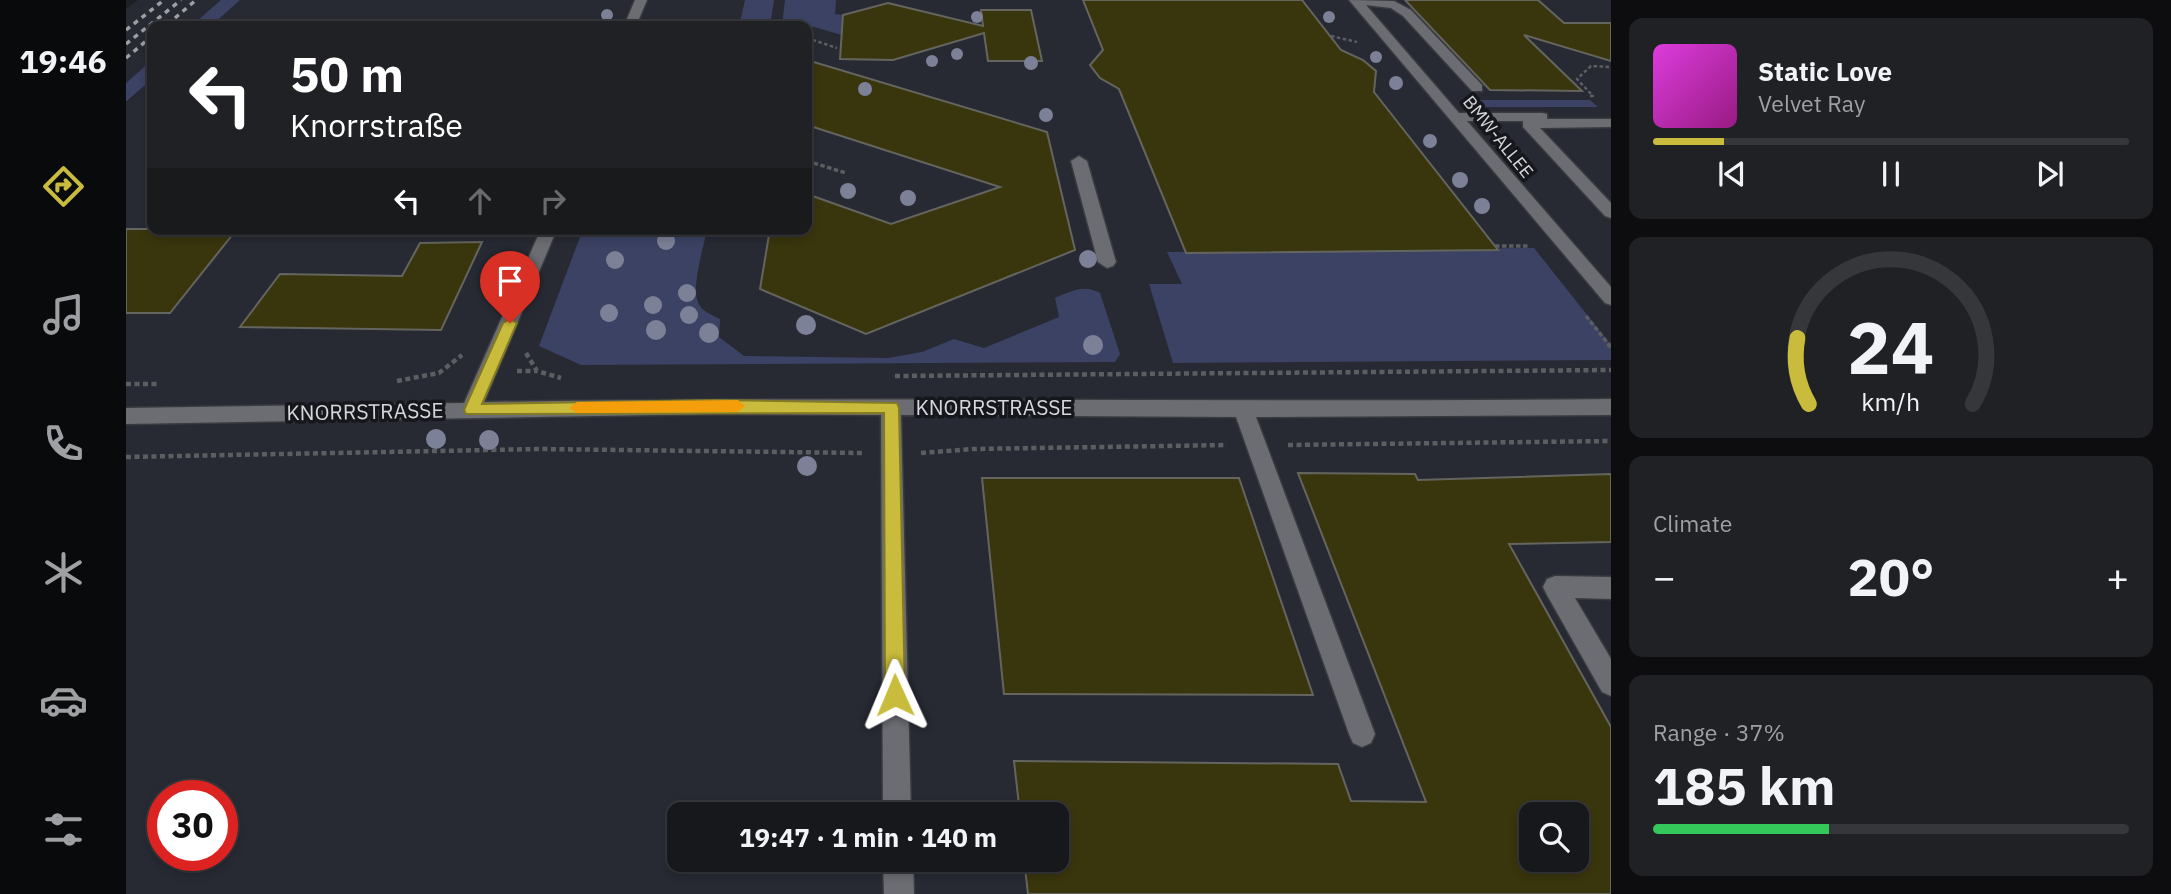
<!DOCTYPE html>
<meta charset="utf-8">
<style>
:root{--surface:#17181c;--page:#202125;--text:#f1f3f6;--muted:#9ea0a3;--line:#36373b;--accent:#c9bb3b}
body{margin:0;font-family:"IBM Plex Sans",sans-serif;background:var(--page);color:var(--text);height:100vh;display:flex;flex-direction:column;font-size:26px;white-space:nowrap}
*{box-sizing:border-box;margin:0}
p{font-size:23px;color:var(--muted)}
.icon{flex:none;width:38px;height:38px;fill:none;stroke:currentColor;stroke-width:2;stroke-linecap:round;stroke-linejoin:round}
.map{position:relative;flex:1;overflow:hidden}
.panel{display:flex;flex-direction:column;gap:18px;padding:18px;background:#0d0d0f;width:560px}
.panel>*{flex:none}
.top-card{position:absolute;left:21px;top:21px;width:665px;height:214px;border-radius:14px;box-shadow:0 4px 10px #0003,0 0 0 2px var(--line);background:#202124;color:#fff;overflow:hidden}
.controls{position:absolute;left:1393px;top:802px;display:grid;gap:14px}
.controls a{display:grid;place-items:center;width:70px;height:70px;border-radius:14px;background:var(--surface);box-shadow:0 4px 10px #0003,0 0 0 2px var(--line);font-size:35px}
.speed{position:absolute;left:21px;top:780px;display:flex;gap:14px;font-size:35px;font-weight:700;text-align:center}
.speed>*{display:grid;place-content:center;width:91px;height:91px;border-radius:50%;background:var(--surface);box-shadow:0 4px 10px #0003,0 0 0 2px var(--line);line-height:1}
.speed .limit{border:10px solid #d22;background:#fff;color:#111}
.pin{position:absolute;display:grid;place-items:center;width:60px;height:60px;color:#fff;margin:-72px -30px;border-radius:50% 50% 50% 0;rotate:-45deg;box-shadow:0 0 7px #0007}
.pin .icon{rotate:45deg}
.me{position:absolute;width:77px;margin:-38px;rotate:359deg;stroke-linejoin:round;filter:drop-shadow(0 0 5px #0008)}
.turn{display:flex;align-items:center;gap:24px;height:147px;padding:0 28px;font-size:32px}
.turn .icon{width:91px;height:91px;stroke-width:2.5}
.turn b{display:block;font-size:49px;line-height:60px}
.lanes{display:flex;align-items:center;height:66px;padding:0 28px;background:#0003;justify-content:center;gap:35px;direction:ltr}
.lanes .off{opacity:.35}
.big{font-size:52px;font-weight:800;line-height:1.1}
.panel .widget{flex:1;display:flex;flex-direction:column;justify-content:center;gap:10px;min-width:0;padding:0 24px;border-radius:14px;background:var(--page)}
.panel .dial{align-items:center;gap:0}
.dial svg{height:182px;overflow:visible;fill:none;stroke:var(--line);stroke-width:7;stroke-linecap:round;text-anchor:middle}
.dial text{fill:var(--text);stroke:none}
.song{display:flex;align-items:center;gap:21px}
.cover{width:84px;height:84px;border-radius:10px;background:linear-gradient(135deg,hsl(300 70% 55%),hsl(310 70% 35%))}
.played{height:7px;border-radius:4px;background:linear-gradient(90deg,var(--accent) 15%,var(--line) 15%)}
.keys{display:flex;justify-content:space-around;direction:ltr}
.heat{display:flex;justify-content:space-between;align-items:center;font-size:38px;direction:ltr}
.charge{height:10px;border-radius:5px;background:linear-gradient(90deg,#34c759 37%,var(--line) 0)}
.trip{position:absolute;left:541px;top:802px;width:402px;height:70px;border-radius:14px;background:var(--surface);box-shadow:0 4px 10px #0003,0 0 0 2px var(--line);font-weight:800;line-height:70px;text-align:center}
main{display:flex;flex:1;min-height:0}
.tabs{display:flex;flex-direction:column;width:126px;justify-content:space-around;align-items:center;background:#090a0b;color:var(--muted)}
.tabs .icon{width:49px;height:49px}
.tabs .current{color:var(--accent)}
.tabs b{font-size:32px;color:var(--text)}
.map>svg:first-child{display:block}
.built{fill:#272a33;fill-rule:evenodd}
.green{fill:#3c4264}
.building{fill:#39350d;stroke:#65655f;stroke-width:2;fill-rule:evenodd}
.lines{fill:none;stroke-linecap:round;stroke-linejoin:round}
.minor-casing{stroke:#3a3b3f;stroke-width:3}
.path-far2{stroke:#5d5e62;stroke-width:2.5;stroke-dasharray:3.5 2.5;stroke-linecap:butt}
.path-far1{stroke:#5d5e62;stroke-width:3.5;stroke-dasharray:4.5 2.5;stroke-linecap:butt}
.path{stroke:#5d5e62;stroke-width:4.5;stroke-dasharray:5 3.5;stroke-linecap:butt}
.minor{fill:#6c6d73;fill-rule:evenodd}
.rail{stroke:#9e9fa2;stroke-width:3.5;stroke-dasharray:5 5;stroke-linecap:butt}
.tree{fill:#7c8197}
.route{fill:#c9bb3b;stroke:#837a26;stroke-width:2}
.slow{fill:#f59e0b}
.labels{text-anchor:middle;stroke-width:7;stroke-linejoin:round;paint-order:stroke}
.far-street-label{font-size:18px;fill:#d6d7da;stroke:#16171c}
.street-label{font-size:21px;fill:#d6d7da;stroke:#16171c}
</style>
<main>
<nav class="tabs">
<b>19:46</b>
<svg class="icon current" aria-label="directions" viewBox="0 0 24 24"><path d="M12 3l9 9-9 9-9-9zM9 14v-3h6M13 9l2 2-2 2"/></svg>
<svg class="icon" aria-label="music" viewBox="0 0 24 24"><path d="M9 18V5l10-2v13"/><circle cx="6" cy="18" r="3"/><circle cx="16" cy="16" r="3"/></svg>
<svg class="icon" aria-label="phone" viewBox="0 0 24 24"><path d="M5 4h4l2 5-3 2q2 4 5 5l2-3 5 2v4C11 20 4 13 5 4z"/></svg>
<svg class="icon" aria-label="climate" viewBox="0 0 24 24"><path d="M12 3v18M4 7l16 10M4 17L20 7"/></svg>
<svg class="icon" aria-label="car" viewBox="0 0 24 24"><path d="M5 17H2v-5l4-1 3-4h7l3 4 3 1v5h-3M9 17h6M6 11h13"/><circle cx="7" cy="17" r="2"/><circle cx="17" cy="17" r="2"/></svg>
<svg class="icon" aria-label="filters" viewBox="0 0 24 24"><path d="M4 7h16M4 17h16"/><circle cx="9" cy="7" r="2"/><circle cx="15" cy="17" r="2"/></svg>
</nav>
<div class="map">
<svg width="1485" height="894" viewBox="0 0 1485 894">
<rect width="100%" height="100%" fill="#1f2025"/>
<path class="built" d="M12,0H95L65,26H26V60L0,83V9Z
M114,0H1485V894H0V103L26,79V229H681V26H85ZM37,796H96V856H37ZM553,814H931V859H553ZM1405,814H1451V859H1405Z"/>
<path class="green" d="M95,0H114L85,26H65Z
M619,0H648L644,26H613Z
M659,0H710L709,14L717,15L716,35L688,27L656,26Z
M26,60V79L0,102V83Z
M1346,100H1464L1472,107H1352Z
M457,229H581C578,246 565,287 572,302C575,311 586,315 594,319L593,337L618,356L762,358L796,352L828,339L858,348L933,317L929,298C946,291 957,284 974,293L994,354L989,362L455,365L413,346Z
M1408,248L1485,345V360L1047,363L1023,284H1056L1041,252Z"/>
<path class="building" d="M957,0H1176L1215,50L1237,60L1250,71L1248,92L1372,250L1060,253L993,89L974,78L964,65L977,50Z
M1279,0H1412L1438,23H1485V61L1398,35L1456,91L1364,90Z
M762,3L857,26L855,10H905L916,61H862L858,33L767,60L714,59L717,15Z
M681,60L921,132L949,250L740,334L634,289L644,229H681V194L765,224L874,187L681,125Z
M0,229H111L44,313H0Z
M356,242L315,330L114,327L154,274L276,276L294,243Z
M1172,473L1289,474L1292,480L1485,474V542L1383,544L1485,727V894H902L898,859H931V814H894L888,761L1212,764L1225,801L1300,802ZM1405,814H1451V859H1405Z
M856,478H1113L1187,695L878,694Z"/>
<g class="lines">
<defs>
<path id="minor" d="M509,0H521L510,26H498Z
M1223,0L1268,1L1285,10L1356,85V91H1346L1277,16L1265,8L1240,5L1333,113H1416L1421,114V119H1485V127L1414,128L1485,203V218L1479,216L1397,127V121H1341L1485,287V305L1479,303Z
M953,156L961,161L990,262L987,266L981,268L972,262L945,161Z
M415,229H431L358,402C734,396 1109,403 1485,399V415L1130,417L1249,734L1245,743L1236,747L1227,743L1223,734L1110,417L775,415L785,814H757L755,415L590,414L0,424V408L338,403Z
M1429,576L1485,577V599L1449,598L1485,659V696L1476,692L1421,595L1417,587L1421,579Z
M757,859H787L788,894H758Z"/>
</defs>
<use href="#minor" class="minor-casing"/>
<path class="path-far2" d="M1205,36L1231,42
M681,38L711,48
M1464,96H1467L1451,79L1465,66L1485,67"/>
<path class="path-far1" d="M681,161L720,173
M1369,246H1404
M1460,316L1484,346"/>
<path class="path" d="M1482,344L1485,347
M400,353L411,371L435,378
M391,371H410
M769,376L1485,370
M271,381L313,373L336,355
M0,384H32
M1162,445L1485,441
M795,453L847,449L1101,445
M0,457L414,449L737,453"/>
<use href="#minor" class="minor"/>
<path class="rail" d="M49,18L70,0
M0,30L38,0
M0,44L55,0
M0,58L26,36"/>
</g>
<g class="tree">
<circle cx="481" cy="15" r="6"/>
<circle cx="851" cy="17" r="6"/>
<circle cx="1203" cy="17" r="6"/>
<circle cx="831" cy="54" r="6"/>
<circle cx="1250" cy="57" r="6"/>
<circle cx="806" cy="61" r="6"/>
<circle cx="905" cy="63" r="7"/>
<circle cx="1270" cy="83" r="7"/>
<circle cx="739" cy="89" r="7"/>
<circle cx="920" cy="115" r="7"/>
<circle cx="1304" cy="141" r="7"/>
<circle cx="1334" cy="180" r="8"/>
<circle cx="722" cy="191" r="8"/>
<circle cx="782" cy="198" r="8"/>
<circle cx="1356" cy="206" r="8"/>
<circle cx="540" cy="241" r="9"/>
<circle cx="962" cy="259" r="9"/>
<circle cx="489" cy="260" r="9"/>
<circle cx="561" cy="293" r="9"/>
<circle cx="527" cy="305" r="9"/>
<circle cx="483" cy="313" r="9"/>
<circle cx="563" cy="315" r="9"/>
<circle cx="680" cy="325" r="10"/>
<circle cx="530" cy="330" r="10"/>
<circle cx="583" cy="333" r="10"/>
<circle cx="967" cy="345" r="10"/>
<circle cx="310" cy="439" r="10"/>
<circle cx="363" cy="440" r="10"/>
<circle cx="681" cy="466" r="10"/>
</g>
<path class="route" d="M384,319L391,323L356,404L590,400L771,403L773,408L779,695L776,702L769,705L762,702L759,695L758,413L340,414L338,410L377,323Z"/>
<path class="slow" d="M612,400L619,406L612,412L451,413L443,408L451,402Z"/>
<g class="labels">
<g class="far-street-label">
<text transform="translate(1372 137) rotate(51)" y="6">BMW-ALLEE</text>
</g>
<g class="street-label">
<text x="868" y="415">KNORRSTRASSE</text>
<text transform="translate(239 412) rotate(-1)" y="7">KNORRSTRASSE</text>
</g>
</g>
</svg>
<div class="controls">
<a><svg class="icon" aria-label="search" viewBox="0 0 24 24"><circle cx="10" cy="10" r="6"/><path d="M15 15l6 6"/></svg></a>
</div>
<div class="speed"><div class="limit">30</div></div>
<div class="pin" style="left:384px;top:323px;background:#d93025"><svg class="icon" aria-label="arrive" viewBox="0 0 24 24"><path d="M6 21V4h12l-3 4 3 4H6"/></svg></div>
<svg class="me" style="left:769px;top:695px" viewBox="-20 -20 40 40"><path d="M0-17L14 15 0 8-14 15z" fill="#c9bb3b" stroke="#fff" stroke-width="4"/></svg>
<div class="trip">19:47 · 1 min · 140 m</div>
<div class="top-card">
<div class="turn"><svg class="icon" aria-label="left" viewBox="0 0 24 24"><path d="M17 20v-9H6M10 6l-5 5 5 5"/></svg><div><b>50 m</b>Knorrstraße</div></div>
<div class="lanes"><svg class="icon" aria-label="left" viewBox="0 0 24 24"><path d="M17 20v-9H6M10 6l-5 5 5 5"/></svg><svg class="icon off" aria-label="ahead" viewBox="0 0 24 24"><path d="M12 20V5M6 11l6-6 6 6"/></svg><svg class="icon off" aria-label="right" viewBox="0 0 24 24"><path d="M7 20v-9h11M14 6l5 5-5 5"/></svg></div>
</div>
</div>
<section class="panel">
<div class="widget">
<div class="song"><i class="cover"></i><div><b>Static Love</b><p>Velvet Ray</p></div></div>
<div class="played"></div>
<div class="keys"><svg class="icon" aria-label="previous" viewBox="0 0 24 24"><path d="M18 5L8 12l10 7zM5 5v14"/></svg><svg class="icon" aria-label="pause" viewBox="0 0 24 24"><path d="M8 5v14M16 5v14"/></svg><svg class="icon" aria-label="next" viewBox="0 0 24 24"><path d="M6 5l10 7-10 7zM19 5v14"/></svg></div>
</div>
<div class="widget dial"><svg viewBox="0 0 100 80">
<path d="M14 69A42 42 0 1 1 86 69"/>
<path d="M14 69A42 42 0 0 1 9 40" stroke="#c9bb3b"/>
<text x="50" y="56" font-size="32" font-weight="700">24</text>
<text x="50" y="72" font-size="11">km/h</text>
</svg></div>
<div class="widget"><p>Climate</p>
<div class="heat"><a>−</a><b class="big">20°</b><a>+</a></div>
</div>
<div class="widget"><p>Range · 37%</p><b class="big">185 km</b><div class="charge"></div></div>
</section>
</main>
